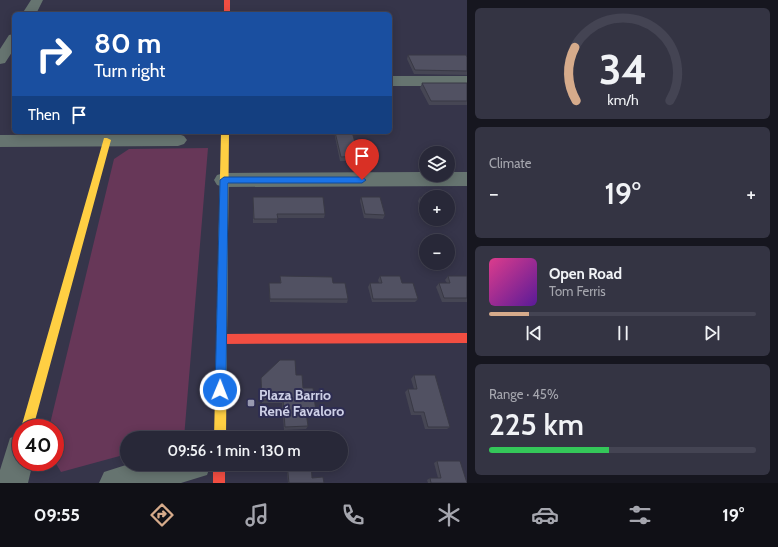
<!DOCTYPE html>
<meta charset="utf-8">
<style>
:root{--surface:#282838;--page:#343443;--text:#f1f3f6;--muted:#a5a6ae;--line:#444453;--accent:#d6ab8b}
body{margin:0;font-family:Cabin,sans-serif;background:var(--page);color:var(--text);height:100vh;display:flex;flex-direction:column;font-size:15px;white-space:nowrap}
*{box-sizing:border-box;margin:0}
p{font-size:13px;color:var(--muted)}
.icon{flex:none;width:22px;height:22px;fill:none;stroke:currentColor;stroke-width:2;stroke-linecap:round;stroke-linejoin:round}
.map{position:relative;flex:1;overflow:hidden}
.sheet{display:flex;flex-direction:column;gap:8px;padding:8px;background:#16161f;width:311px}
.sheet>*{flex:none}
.banner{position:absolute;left:12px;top:12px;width:380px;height:122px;border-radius:6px;box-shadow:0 2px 10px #0003,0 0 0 1px var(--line);background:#1a4fa0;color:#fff;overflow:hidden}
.buttons{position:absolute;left:419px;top:146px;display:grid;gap:8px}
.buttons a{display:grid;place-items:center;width:36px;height:36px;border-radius:50%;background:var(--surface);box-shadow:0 2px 10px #0003,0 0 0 1px var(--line);font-size:20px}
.speed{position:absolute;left:12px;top:419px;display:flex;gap:8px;font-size:20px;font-weight:700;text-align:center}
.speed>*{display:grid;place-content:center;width:52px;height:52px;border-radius:50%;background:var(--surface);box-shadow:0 2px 10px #0003,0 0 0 1px var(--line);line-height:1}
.speed .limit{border:6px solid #d22;background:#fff;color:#111}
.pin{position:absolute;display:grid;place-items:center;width:34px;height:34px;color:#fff;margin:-41px -17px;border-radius:50% 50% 50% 0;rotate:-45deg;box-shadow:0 0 4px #0007}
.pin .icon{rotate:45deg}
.me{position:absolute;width:44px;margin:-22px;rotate:1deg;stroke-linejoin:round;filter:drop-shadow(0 0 3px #0008)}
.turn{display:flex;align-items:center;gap:14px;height:84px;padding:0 16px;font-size:18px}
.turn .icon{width:52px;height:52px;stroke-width:2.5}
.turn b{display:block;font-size:28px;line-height:34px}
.then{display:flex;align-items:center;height:38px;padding:0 16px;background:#0003;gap:8px;font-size:15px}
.big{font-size:30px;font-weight:600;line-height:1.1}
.sheet .widget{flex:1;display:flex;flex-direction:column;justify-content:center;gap:6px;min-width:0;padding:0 14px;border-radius:6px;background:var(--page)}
.sheet .dial{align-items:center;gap:0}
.dial svg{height:104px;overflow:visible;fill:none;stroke:var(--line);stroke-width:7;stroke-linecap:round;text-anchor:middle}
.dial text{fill:var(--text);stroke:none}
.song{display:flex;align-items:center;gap:12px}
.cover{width:48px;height:48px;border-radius:6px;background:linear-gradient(135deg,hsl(330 70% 55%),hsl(270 70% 35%))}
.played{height:4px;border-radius:2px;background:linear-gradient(90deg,var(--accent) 15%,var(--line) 15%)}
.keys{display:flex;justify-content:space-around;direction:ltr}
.heat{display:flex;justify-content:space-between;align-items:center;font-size:22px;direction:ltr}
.charge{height:6px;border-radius:3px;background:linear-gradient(90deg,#34c759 45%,var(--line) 0)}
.trip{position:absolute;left:120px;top:431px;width:228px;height:40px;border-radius:20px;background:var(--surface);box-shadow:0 2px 10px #0003,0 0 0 1px var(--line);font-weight:600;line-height:40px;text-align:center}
.dock{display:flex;height:64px;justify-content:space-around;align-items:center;background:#101016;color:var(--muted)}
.dock .icon{width:28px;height:28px}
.dock .selected{color:var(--accent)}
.dock b{font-size:18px;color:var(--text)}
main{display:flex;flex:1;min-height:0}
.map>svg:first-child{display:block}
.green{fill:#673758}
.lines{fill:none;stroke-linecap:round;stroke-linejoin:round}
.street{fill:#667470;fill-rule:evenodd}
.slow{fill:#ffcf43;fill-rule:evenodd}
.jam{fill:#f24e42;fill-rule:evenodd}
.wall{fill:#464654}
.building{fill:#515162;stroke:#393945}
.route{fill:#1a73e8;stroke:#114b97}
.poi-dot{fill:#999ab0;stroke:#2e2d52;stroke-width:1.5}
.labels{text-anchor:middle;stroke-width:4;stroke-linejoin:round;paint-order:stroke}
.near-poi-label{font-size:14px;font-weight:bold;fill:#ced0e7;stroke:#2e2d52;text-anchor:start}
</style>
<main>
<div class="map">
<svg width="467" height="483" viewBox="0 0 467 483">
<rect width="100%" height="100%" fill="#36354a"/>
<path class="green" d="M208,148L184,438H127V454L61,472L55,462V428H49L114,159L129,149Z"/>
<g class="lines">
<path class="street" d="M31,0H43L36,14H22Z
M14,34V49L5,63L0,64V49L9,35Z
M390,76H467V86H390Z
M178,134L184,136L187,140L184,144L178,146L0,147V135Z
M426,172V175H448V172H467V186L224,187L217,185L214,180L217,175L224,173Z
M21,434V462H33L28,483H0V470L10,438Z
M129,464H211L207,475L181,483H99L104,472Z"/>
<path class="slow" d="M221,132H229L226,438H214Z
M104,138H107L111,140L33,428H21Z"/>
<path class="jam" d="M224,0H230V14H224Z
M467,333V343L221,344L217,342L216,339L217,336L221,334Z
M213,464H225V483H213Z"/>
</g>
<path class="wall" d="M408,55L467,57V75L414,74L407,59Z
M422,83H467V105H429L420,88Z
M334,132H352L359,156L357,161H340Z
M253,197L325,214L324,218H277V223H253Z
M361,197L385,215L383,219L364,218L360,201Z
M420,197H426V218H424L418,201Z
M280,276L333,283L348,299L347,303L270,302L269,287V283H280Z
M380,276L418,299L415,302H372L368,287L370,283H379L378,280Z
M448,276H467V302H442L436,287L439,283H447L445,280Z
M296,375L316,412L315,415H306L308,426L306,429L284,430L282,403H262L261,378Z
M414,375L450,427L447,429H425L421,415H411L405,392L408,389H414L411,379Z
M437,461L467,483H428L427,480L430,478H438L434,463Z
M286,464H311L312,478L324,483H288Z"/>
<path class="building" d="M408,55H466L467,57V71L415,70Z
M422,83H467V101H431Z
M335,132H352L359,156L341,157Z
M253,197H323L325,214H277L278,219H254Z
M361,197H380L385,215L365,214Z
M420,197H439H426V214Z
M280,276L332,277L333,283H345L348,299H270L269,283H281Z
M380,276H400L402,283H413L418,299H373L370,283H382Z
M448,276H467V298H444L439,283H450Z
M280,360H295L296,375H302L303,388H313L316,412H306L308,426L285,427L283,400H262L261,378Z
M414,375H435L450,427H428L424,412H414L408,389H417Z
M437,461H460L467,483H431L430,478H441Z
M287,464H311L312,478L323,477L324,483H289Z"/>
<path class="route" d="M224,177H362L366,180L362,183H228L226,390L224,393L220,395L216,393L215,390L220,180Z"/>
<rect class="poi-dot" x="247" y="399" width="8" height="8" rx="2"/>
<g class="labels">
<g class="near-poi-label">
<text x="259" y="400">Plaza Barrio<tspan x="259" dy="16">René Favaloro</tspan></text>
</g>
</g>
</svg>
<div class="buttons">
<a><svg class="icon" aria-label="layers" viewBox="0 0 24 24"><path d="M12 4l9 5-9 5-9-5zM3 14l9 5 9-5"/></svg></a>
<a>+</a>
<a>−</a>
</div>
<div class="speed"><div class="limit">40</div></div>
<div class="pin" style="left:362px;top:180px;background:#d93025"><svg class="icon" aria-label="arrive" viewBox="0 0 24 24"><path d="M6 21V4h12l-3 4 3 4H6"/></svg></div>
<svg class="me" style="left:220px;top:390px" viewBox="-20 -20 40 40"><circle r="17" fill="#1a73e8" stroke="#fff" stroke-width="3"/><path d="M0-11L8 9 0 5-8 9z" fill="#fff"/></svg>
<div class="trip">09:56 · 1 min · 130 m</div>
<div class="banner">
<div class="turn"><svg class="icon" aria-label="right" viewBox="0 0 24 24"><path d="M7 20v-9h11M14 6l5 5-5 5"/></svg><div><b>80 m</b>Turn right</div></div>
<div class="then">Then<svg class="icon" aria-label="arrive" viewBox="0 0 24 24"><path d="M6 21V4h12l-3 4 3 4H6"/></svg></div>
</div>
</div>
<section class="sheet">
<div class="widget dial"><svg viewBox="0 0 100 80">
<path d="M14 69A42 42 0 1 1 86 69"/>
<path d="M14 69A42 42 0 0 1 13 28" stroke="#d6ab8b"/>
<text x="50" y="56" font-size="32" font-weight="700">34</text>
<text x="50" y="72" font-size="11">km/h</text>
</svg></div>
<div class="widget"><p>Climate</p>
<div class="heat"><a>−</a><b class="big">19°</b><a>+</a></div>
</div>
<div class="widget">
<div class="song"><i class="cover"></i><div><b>Open Road</b><p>Tom Ferris</p></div></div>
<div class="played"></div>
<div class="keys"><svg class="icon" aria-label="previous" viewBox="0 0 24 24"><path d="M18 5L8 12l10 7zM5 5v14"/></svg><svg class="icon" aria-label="pause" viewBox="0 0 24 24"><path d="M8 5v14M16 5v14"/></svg><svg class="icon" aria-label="next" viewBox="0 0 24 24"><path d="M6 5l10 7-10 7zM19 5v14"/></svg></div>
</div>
<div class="widget"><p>Range · 45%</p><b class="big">225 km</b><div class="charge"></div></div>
</section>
</main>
<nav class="dock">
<b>09:55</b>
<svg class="icon selected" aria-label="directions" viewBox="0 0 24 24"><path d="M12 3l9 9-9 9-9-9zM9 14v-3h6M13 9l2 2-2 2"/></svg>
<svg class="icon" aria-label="music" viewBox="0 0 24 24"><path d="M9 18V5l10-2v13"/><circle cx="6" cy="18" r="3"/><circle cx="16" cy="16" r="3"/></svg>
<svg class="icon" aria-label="phone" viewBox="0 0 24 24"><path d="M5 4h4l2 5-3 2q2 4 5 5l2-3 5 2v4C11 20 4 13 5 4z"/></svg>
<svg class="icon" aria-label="climate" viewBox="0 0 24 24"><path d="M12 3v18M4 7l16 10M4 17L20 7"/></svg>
<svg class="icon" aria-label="car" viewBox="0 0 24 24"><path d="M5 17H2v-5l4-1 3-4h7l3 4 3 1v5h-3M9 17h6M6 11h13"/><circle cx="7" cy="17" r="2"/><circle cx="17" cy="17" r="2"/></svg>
<svg class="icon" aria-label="filters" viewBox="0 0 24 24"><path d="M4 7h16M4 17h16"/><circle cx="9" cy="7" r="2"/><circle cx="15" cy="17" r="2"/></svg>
<b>19°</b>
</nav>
